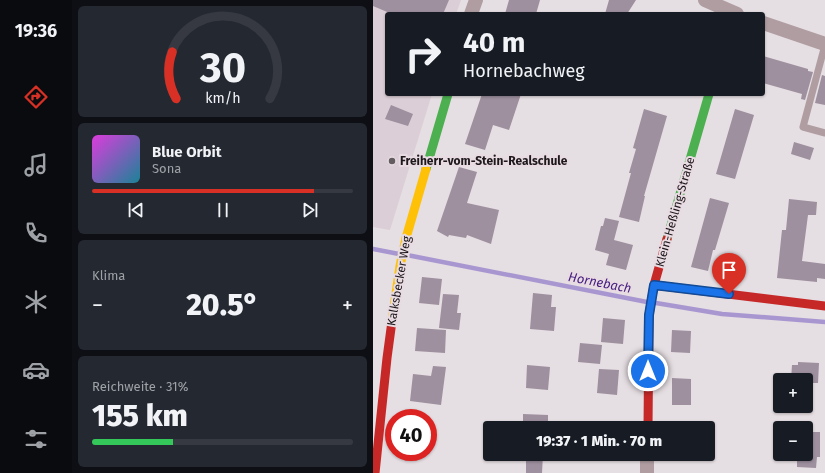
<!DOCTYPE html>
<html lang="de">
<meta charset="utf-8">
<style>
:root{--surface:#171b24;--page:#242831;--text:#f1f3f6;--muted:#9ea1a6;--line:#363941;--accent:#d93025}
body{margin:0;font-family:"Fira Sans",sans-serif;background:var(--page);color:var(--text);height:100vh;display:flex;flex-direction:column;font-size:15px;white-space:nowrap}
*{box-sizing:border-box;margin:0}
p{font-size:13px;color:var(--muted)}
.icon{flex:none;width:22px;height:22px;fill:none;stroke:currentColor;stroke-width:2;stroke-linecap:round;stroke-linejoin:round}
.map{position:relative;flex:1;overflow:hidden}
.details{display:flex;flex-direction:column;gap:6px;padding:6px;background:#0d0f14;width:301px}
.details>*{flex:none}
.hud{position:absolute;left:12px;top:12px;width:380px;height:84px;border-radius:4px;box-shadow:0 1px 3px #0004;background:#171b24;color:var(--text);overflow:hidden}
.buttons{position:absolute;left:400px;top:373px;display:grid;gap:8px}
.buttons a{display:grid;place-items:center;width:40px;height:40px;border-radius:4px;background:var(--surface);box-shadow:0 1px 3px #0004;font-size:20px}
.speed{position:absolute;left:12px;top:409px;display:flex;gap:8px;font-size:20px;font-weight:700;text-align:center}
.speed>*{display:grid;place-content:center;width:52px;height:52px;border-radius:50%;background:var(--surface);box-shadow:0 1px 3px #0004;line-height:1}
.speed .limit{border:6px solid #d22;background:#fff;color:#111}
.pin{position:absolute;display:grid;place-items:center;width:34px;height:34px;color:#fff;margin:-41px -17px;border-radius:50% 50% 50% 0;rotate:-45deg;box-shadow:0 0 4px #0007}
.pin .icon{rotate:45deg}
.me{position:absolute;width:44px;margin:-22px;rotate:0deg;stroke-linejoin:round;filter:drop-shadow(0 0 3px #0008)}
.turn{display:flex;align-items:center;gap:14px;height:84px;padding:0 12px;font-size:18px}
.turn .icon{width:52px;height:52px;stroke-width:2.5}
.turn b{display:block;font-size:28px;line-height:34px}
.big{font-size:30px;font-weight:800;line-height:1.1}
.details .card{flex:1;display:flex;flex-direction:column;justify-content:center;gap:6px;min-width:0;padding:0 14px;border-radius:6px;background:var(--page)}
.details .dial{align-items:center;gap:0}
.dial svg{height:104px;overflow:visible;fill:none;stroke:var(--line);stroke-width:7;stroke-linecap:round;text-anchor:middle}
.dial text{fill:var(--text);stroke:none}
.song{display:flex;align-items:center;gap:12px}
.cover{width:48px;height:48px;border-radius:6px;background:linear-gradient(135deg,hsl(300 70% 55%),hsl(190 70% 35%))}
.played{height:4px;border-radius:2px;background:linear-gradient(90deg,var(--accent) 85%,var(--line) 85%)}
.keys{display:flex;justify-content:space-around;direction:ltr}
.heat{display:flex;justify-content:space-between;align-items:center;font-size:22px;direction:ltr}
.charge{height:6px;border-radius:3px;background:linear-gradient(90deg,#34c759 31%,var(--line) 0)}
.trip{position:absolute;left:110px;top:421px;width:232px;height:40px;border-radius:4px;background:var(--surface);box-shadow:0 1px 3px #0004;font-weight:800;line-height:40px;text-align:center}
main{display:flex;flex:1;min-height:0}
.dock{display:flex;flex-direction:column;width:72px;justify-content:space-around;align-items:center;background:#090b0e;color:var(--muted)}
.dock .icon{width:28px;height:28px}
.dock .current{color:var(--accent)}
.dock b{font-size:18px;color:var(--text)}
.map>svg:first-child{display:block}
.built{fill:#dcced6}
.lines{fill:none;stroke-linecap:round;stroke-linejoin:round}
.stream{stroke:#a896d0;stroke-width:4.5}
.building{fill:#9e909f}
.lane{stroke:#af9da1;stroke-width:7}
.street{stroke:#af9da1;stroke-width:14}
.fast{stroke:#4caf50;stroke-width:9}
.slow{stroke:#ffc107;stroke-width:9}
.jam{stroke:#c62828;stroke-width:9}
.route-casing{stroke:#114b97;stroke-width:10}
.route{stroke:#1a73e8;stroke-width:7}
.poi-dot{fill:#635d61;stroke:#e8dbe2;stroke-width:1.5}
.labels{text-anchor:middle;stroke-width:4;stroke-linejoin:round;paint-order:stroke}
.poi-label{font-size:12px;font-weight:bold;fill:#1d181b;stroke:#e8dbe2;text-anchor:start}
.street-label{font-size:12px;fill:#1d181b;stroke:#e8dbe2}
.water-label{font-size:13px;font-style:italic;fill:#472082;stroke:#e8dbe2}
</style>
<main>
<nav class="dock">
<b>19:36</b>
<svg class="icon current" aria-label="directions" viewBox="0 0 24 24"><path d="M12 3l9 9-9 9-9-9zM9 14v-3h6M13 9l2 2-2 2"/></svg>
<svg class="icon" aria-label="music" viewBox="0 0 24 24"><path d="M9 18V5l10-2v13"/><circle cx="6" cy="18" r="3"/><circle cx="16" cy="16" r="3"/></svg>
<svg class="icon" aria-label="phone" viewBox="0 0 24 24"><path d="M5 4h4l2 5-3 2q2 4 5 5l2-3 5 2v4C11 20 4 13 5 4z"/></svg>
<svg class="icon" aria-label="climate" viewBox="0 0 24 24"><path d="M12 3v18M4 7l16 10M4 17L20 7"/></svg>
<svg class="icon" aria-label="car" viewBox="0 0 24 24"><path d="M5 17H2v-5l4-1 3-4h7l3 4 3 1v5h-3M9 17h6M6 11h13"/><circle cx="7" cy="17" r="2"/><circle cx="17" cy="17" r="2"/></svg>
<svg class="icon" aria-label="filters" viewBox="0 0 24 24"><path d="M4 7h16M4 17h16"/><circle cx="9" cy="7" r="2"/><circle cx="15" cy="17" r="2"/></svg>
</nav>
<section class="details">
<div class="card dial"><svg viewBox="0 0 100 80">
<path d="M14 69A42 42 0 1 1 86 69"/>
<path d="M14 69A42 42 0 0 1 11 33" stroke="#d93025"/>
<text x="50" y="56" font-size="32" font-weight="700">30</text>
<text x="50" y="72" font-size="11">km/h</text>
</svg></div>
<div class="card">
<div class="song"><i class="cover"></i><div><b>Blue Orbit</b><p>Sona</p></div></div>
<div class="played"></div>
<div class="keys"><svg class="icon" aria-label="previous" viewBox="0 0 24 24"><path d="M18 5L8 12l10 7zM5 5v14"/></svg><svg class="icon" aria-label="pause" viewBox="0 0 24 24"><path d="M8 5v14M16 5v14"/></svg><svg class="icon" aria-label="next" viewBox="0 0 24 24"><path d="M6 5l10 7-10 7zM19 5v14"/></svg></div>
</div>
<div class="card"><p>Klima</p>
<div class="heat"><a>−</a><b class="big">20.5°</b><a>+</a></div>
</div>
<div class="card"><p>Reichweite · 31%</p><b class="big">155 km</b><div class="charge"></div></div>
</section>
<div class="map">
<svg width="452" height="473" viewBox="0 0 452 473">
<rect width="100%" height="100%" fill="#e5dee2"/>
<path class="built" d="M0,0H88L83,14H14V94H59L17,230L0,227Z"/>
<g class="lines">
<path class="stream" d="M0,249L26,254
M34,255L274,302
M283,303L349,314L452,322"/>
</g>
<path class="building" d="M0,0H76L70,14H19L0,6Z
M136,0H167L163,14H132Z
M236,0H263L254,14H232Z
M390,56L435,69V71L440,72L432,100L428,99L429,94L390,83Z
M449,75L452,76V105L442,103Z
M109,94H148L136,130L120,125L112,150L92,144Z
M18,105L40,114L35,126L12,119Z
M271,109L294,116L271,196H272L266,222L246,217L258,173H256L263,149L260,148Z
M362,109L381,115L362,179L343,174Z
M421,142L441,148L437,160L418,154Z
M86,167L104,172L94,203L126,210L118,244L94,235L93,238L76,235L75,237L64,231Z
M337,198L356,203L342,250H340L335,271L318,267Z
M416,199L444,202L443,215H435L429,261L452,264V279L444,278V282L404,278L409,230H413Z
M232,218L246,221L241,240L260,245L253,270L233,265L236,254L222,250L228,226H230Z
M49,277L69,279L66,305L46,303Z
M160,293L179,295L178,307H183L181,331L157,329Z
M70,294L86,295L84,313H88L86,330L66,328Z
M230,318L252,320L250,344L228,342Z
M44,328L73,330L72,353L42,351Z
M299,330L318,331L317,353L298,352Z
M207,343L229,345L227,364L205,362Z
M425,362L446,363L445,383H433V380H418L419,365H425Z
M154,365L177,367L175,390L153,388Z
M60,366L73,367L68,405L37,401L40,374L58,376Z
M226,369L246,370L244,395L224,393Z
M299,378L318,379V405H299Z
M150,414L175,415V428H150Z
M433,432H447V457H444L443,468L424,467V454H433Z
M153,454H170L169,473H153Z"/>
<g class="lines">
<path class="lane" d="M452,45L430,127L452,133"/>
<path class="street" d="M332,0L364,14
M98,14L103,0
M390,23L452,44
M274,473V454"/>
<path class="fast" d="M53,169L75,94
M294,239L336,94"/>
<path class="slow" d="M19,321L27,266L33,238L53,169"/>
<path class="jam" d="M281,285L452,306
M275,428L276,315L281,285L294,239
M2,473L14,358L19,321"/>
</g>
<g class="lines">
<defs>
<path id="route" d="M275,371L276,315L281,285L356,294"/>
</defs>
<use href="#route" class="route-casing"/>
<use href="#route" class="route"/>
</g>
<circle class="poi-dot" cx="19" cy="161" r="4"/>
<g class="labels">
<g class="poi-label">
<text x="27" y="165">Freiherr-vom-Stein-Realschule</text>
</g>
<g class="street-label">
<text transform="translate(302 212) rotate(-74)" y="4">Klein-Heßling-Straße</text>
<text transform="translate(26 281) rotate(-80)" y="4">Kalksbecker Weg</text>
</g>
<g class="water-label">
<text transform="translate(227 282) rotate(11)" y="5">Hornebach</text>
</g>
</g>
</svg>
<div class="buttons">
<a>+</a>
<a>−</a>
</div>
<div class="speed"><div class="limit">40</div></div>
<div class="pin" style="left:356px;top:294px;background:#d93025"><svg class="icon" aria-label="arrive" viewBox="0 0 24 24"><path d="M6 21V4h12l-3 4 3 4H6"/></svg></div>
<svg class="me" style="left:275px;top:371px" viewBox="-20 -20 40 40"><circle r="17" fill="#1a73e8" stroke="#fff" stroke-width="3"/><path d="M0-11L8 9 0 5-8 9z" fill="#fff"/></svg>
<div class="trip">19:37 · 1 Min. · 70 m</div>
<div class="hud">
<div class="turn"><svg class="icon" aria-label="right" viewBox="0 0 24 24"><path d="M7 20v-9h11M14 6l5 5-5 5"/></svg><div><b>40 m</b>Hornebachweg</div></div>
</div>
</div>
</main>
